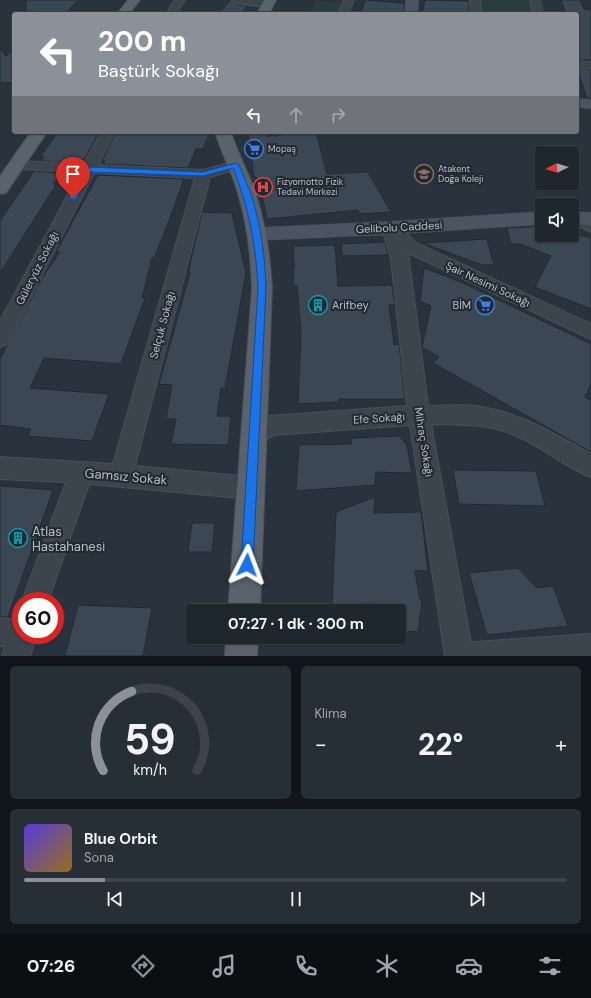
<!DOCTYPE html>
<html lang="tr">
<meta charset="utf-8">
<style>
:root{--surface:#1e262e;--page:#262e36;--text:#f1f3f6;--muted:#a1a5aa;--line:#3c434a;--accent:#8c9099}
body{margin:0;font-family:"DM Sans",sans-serif;background:var(--page);color:var(--text);height:100vh;display:flex;flex-direction:column;font-size:15px;white-space:nowrap}
*{box-sizing:border-box;margin:0}
p{font-size:13px;color:var(--muted)}
.icon{flex:none;width:22px;height:22px;fill:none;stroke:currentColor;stroke-width:2;stroke-linecap:round;stroke-linejoin:round}
.map{position:relative;height:656px;overflow:hidden}
.sheet{display:flex;flex-direction:column;gap:10px;padding:10px;background:#101519;flex:1}
.sheet>*{flex:none}
.hud{position:absolute;left:12px;top:12px;width:567px;height:122px;border-radius:4px;box-shadow:0 1px 3px #0004,0 0 0 1px var(--line);background:#8c9099;color:#fff;overflow:hidden}
.needle{width:26px;rotate:265deg}
.buttons{position:absolute;left:535px;top:146px;display:grid;gap:8px}
.buttons a{display:grid;place-items:center;width:44px;height:44px;border-radius:4px;background:var(--surface);box-shadow:0 1px 3px #0004,0 0 0 1px var(--line);font-size:20px}
.speed{position:absolute;left:12px;top:592px;display:flex;gap:8px;font-size:20px;font-weight:700;text-align:center}
.speed>*{display:grid;place-content:center;width:52px;height:52px;border-radius:50%;background:var(--surface);box-shadow:0 1px 3px #0004,0 0 0 1px var(--line);line-height:1}
.speed .limit{border:6px solid #d22;background:#fff;color:#111}
.pin{position:absolute;display:grid;place-items:center;width:34px;height:34px;color:#fff;margin:-41px -17px;border-radius:50% 50% 50% 0;rotate:-45deg;box-shadow:0 0 4px #0007}
.pin .icon{rotate:45deg}
.me{position:absolute;width:44px;margin:-22px;rotate:3deg;stroke-linejoin:round;filter:drop-shadow(0 0 3px #0008)}
.turn{display:flex;align-items:center;gap:14px;height:84px;padding:0 20px;font-size:18px}
.turn .icon{width:52px;height:52px;stroke-width:2.5}
.turn b{display:block;font-size:28px;line-height:34px}
.lanes{display:flex;align-items:center;height:38px;padding:0 20px;background:#0003;justify-content:center;gap:20px;direction:ltr}
.lanes .off{opacity:.35}
.big{font-size:30px;font-weight:700;line-height:1.1}
.sheet .tile{flex:1;display:flex;flex-direction:column;justify-content:center;gap:6px;min-width:0;padding:0 14px;border-radius:6px;background:var(--page)}
.sheet .dial{align-items:center;gap:0}
.dial svg{height:104px;overflow:visible;fill:none;stroke:var(--line);stroke-width:7;stroke-linecap:round;text-anchor:middle}
.dial text{fill:var(--text);stroke:none}
.song{display:flex;align-items:center;gap:12px}
.cover{width:48px;height:48px;border-radius:6px;background:linear-gradient(135deg,hsl(250 70% 55%),hsl(40 70% 35%))}
.played{height:4px;border-radius:2px;background:linear-gradient(90deg,var(--accent) 15%,var(--line) 15%)}
.keys{display:flex;justify-content:space-around;direction:ltr}
.heat{display:flex;justify-content:space-between;align-items:center;font-size:22px;direction:ltr}
.sheet .tiles{flex:1;display:grid;gap:10px;grid-template-columns:1fr 1fr}
.tile:last-child{grid-column:span 2}
.trip{position:absolute;left:186px;top:604px;width:220px;height:40px;border-radius:4px;background:var(--surface);box-shadow:0 1px 3px #0004,0 0 0 1px var(--line);font-weight:700;line-height:40px;text-align:center}
.tab-bar{display:flex;height:64px;justify-content:space-around;align-items:center;background:#0c0f12;color:var(--muted)}
.tab-bar .icon{width:28px;height:28px}
.tab-bar .active{color:var(--accent)}
.tab-bar b{font-size:18px;color:var(--text)}
.map>svg:first-child{display:block}
.green{fill:#2a3d3e}
.building{fill:#3b4753;stroke:#232b35}
.lines{fill:none;stroke-linecap:round;stroke-linejoin:round}
.street-casing{stroke:#48505a;stroke-width:2}
.secondary-casing{stroke:#48505a;stroke-width:2}
.primary-casing{stroke:#48505a;stroke-width:2}
.street{fill:#3c444e;fill-rule:evenodd}
.secondary{fill:#4b5460;fill-rule:evenodd}
.primary{fill:#5a636d;fill-rule:evenodd}
.route{fill:#1a73e8;stroke:#114b97}
.labels{text-anchor:middle;stroke-width:4;stroke-linejoin:round;paint-order:stroke}
.far-poi-label{font-size:9px;fill:#b8bfc8;stroke:#212933;text-anchor:start}
.street-label{font-size:11px;fill:#b8bfc8;stroke:#212933}
.poi-label{font-size:11px;fill:#b8bfc8;stroke:#212933;text-anchor:start}
.near-street-label{font-size:13px;fill:#b8bfc8;stroke:#212933}
.near-poi-label{font-size:13px;fill:#b8bfc8;stroke:#212933;text-anchor:start}
</style>
<div class="map">
<svg width="591" height="656" viewBox="0 0 591 656">
<rect width="100%" height="100%" fill="#28333d"/>
<path class="green" d="M479,0H530L533,14H480Z
M316,1L348,2L341,14H310Z"/>
<path class="building" d="M26,0H78L66,13L26,11Z
M365,0L404,3V14H361Z
M425,0L469,1V14H422Z
M561,0H580L584,9L591,10V60H577V14H566Z
M230,1L239,5L247,6L241,14L220,12Z
M0,49L6,56L14,49V83L0,82Z
M577,68L591,69V98H587Z
M58,132H99L84,160L69,159L67,162L42,161L44,157H40Z
M116,132H210L203,149H196L188,168L103,164L105,161H102Z
M248,132H266L267,136L316,132L327,174L368,172L391,212L359,214L358,210L267,219L261,191L256,177H254Z
M34,171L61,173L53,184L56,185L0,273V221Z
M98,175L184,179L166,229L154,258H152L142,298H145L121,364L44,358L30,388L109,394L92,441L28,436L31,429L0,425V359L42,278L60,252H56Z
M202,212L232,213L246,273L225,388H221L217,416H231L228,445L171,444L176,419H166L172,385L159,384L190,273H188Z
M542,226V235H579L591,238V309L535,287L551,256L520,244H511L507,228Z
M487,239L494,265H482L423,243Z
M385,242L388,255L342,256L341,244Z
M335,245L338,286L392,285L395,305H389L394,345L399,344L405,399H339V402L298,404L301,333L297,286H293L294,265L293,246Z
M424,268L461,282L591,344V384L585,397L591,400V452L433,363L439,357L422,347L431,306L420,301Z
M399,436L407,445L412,473L376,472L375,485L296,491L299,445L351,444V438Z
M453,470L536,471L545,506L459,504Z
M0,486L53,490L8,617H0Z
M375,497L374,513L421,512L428,571H415L419,596L422,603L418,632L399,631V611H376L375,603L332,605L336,512Z
M192,523H215L212,552H188Z
M518,568L537,588L553,586L568,626L487,635L469,573Z
M78,605L152,608L143,656H65Z"/>
<g class="lines">
<defs>
<path id="street" d="M175,0H185L176,14H166Z
M231,0H267L273,3C268,8 236,5 231,0Z
M344,0H354L348,14H338Z
M470,0H480L481,14H471Z
M530,0H540L543,14H533Z
M577,61L591,62V68L577,67Z
M101,132H115L98,165L203,170L236,161L241,162L243,165L241,168L210,177L135,466L251,477L259,480L263,488L259,496L251,499L89,484L48,601H22L66,482L0,479V457L113,464L195,178L94,173L7,344L0,347V321L80,172L16,169L11,168L9,165L11,162L16,161L84,164Z
M575,213L591,220V232L572,223V214Z
M390,223L396,224L416,243L591,324V339L406,252L409,259L428,406C444,406 460,404 475,406C518,411 554,434 591,454V477C565,467 544,448 519,437C491,424 461,424 431,424L471,643L475,642L591,634V656H445L410,425L274,435L254,446L246,443L243,436L246,429L270,416L407,406L391,259L382,228L384,224Z
M0,618L21,620V635H37L30,656H2L5,646H0Z"/>
<path id="secondary" d="M406,0H418L417,14H405Z
M577,99L591,100V108L577,107Z
M542,212V224L390,234L257,240L250,238L248,234L250,230L257,228L390,222Z
M572,212L591,213V225L572,224Z"/>
<path id="primary" d="M128,0H140L129,14H117Z
M264,0H276L269,14H257Z
M31,132H47L6,193L0,194V176Z
M215,132H231C237,152 247,169 254,189C265,221 270,254 272,288L260,611H228L252,288C251,255 247,222 237,190C231,170 221,152 215,132Z
M226,637H258L257,656H225Z"/>
</defs>
<use href="#street" class="street-casing"/>
<use href="#secondary" class="secondary-casing"/>
<use href="#primary" class="primary-casing"/>
<use href="#street" class="street"/>
<use href="#secondary" class="secondary"/>
<use href="#primary" class="primary"/>
</g>
<path class="route" d="M236,163L239,165C243,175 248,186 252,197C261,226 265,258 266,288L253,565L251,569L247,571L242,569L241,565L258,288C256,245 249,208 233,168L203,176L90,172L76,199L73,200L69,198L84,169L88,167L203,172Z"/>
<defs>
<symbol id="supermarket-ring" viewBox="-11 -11 22 22"><circle r="9.5" fill="#212933" stroke="#3f7fe0" stroke-width="1.5"/><path d="M-6-5.5h2.5l.6 2H6L4.5 2H-2.5L-4.4-4H-6ZM-1.5 3.2a1.3 1.3 0 1 0 .1 0ZM3 3.2a1.3 1.3 0 1 0 .1 0Z" fill="#3f7fe0"/></symbol>
<symbol id="school-ring" viewBox="-11 -11 22 22"><circle r="9.5" fill="#212933" stroke="#8d6e63" stroke-width="1.5"/><path d="M0-5L7-2L0 1L-7-2ZM-4 1L0 2.5L4 1V4Q0 6-4 4Z" fill="#8d6e63"/></symbol>
<symbol id="hospital-ring" viewBox="-11 -11 22 22"><circle r="9.5" fill="#212933" stroke="#e0444e" stroke-width="1.5"/><path d="M-5-5h3v3.5h4V-5h3V5h-3V1.5h-4V5h-3Z" fill="#e0444e"/></symbol>
<symbol id="building-ring" viewBox="-11 -11 22 22"><circle r="9.5" fill="#212933" stroke="#0f9aa8" stroke-width="1.5"/><path d="M-4-6H4V6H1V3H-1V6H-4ZM-2.5-4.3h1.7v1.8h-1.7ZM.8-4.3h1.7v1.8H.8ZM-2.5-1h1.7V.8h-1.7ZM.8-1h1.7V.8H.8Z" fill="#0f9aa8"/></symbol>
</defs>
<g fill-rule="evenodd">
<use href="#supermarket-ring" x="243" y="138" width="22" height="22"/>
<use href="#school-ring" x="413" y="163" width="22" height="22"/>
<use href="#hospital-ring" x="252" y="176" width="22" height="22"/>
<use href="#building-ring" x="307" y="294" width="22" height="22"/>
<use href="#supermarket-ring" x="474" y="294" width="22" height="22"/>
<use href="#building-ring" x="7" y="527" width="22" height="22"/>
</g>
<g class="labels">
<g class="far-poi-label">
<text x="268" y="152">Mopaş</text>
<text x="438" y="172">Atakent<tspan x="438" dy="10">Doğa Koleji</tspan></text>
<text x="277" y="185">Fizyomotto Fizik<tspan x="277" dy="10">Tedavi Merkezi</tspan></text>
</g>
<g class="street-label">
<text transform="translate(399 227) rotate(-3)" y="4">Gelibolu Caddesi</text>
<text transform="translate(37 268) rotate(-63)" y="4">Güleryüz Sokağı</text>
<text transform="translate(488 284) rotate(25)" y="4">Şair Nesimi Sokağı</text>
<text transform="translate(162 325) rotate(-75)" y="4">Selçuk Sokağı</text>
<text transform="translate(379 418) rotate(-4)" y="4">Efe Sokağı</text>
<text transform="translate(424 442) rotate(81)" y="4">Mihraç Sokağı</text>
</g>
<g class="poi-label">
<text x="332" y="309">Arifbey</text>
<text x="471" y="309" text-anchor="end">BİM</text>
</g>
<g class="near-street-label">
<text transform="translate(126 476) rotate(5)" y="5">Gamsız Sokak</text>
</g>
<g class="near-poi-label">
<text x="32" y="536">Atlas<tspan x="32" dy="15">Hastahanesi</tspan></text>
</g>
</g>
</svg>
<div class="buttons">
<a><svg class="needle" viewBox="-14 -14 28 28"><path d="M0-13l5 13h-10z" fill="#e53935"/><path d="M0 13l5-13h-10z" fill="#a1a5aa"/></svg></a>
<a><svg class="icon" aria-label="sound" viewBox="0 0 24 24"><path d="M4 9h4l5-4v14l-5-4H4zM17 9q2 3 0 6"/></svg></a>
</div>
<div class="speed"><div class="limit">60</div></div>
<div class="pin" style="left:73px;top:198px;background:#d93025"><svg class="icon" aria-label="arrive" viewBox="0 0 24 24"><path d="M6 21V4h12l-3 4 3 4H6"/></svg></div>
<svg class="me" style="left:247px;top:565px" viewBox="-20 -20 40 40"><path d="M0-17L14 15 0 8-14 15z" fill="#1a73e8" stroke="#fff" stroke-width="4"/></svg>
<div class="trip">07:27 · 1 dk · 300 m</div>
<div class="hud">
<div class="turn"><svg class="icon" aria-label="left" viewBox="0 0 24 24"><path d="M17 20v-9H6M10 6l-5 5 5 5"/></svg><div><b>200 m</b>Baştürk Sokağı</div></div>
<div class="lanes"><svg class="icon" aria-label="left" viewBox="0 0 24 24"><path d="M17 20v-9H6M10 6l-5 5 5 5"/></svg><svg class="icon off" aria-label="ahead" viewBox="0 0 24 24"><path d="M12 20V5M6 11l6-6 6 6"/></svg><svg class="icon off" aria-label="right" viewBox="0 0 24 24"><path d="M7 20v-9h11M14 6l5 5-5 5"/></svg></div>
</div>
</div>
<section class="sheet">
<div class="tiles">
<div class="tile dial"><svg viewBox="0 0 100 80">
<path d="M14 69A42 42 0 1 1 86 69"/>
<path d="M14 69A42 42 0 0 1 36 8" stroke="#8c9099"/>
<text x="50" y="56" font-size="32" font-weight="700">59</text>
<text x="50" y="72" font-size="11">km/h</text>
</svg></div>
<div class="tile"><p>Klima</p>
<div class="heat"><a>−</a><b class="big">22°</b><a>+</a></div>
</div>
<div class="tile">
<div class="song"><i class="cover"></i><div><b>Blue Orbit</b><p>Sona</p></div></div>
<div class="played"></div>
<div class="keys"><svg class="icon" aria-label="previous" viewBox="0 0 24 24"><path d="M18 5L8 12l10 7zM5 5v14"/></svg><svg class="icon" aria-label="pause" viewBox="0 0 24 24"><path d="M8 5v14M16 5v14"/></svg><svg class="icon" aria-label="next" viewBox="0 0 24 24"><path d="M6 5l10 7-10 7zM19 5v14"/></svg></div>
</div>
</div>
</section>
<nav class="tab-bar">
<b>07:26</b>
<svg class="icon active" aria-label="directions" viewBox="0 0 24 24"><path d="M12 3l9 9-9 9-9-9zM9 14v-3h6M13 9l2 2-2 2"/></svg>
<svg class="icon" aria-label="music" viewBox="0 0 24 24"><path d="M9 18V5l10-2v13"/><circle cx="6" cy="18" r="3"/><circle cx="16" cy="16" r="3"/></svg>
<svg class="icon" aria-label="phone" viewBox="0 0 24 24"><path d="M5 4h4l2 5-3 2q2 4 5 5l2-3 5 2v4C11 20 4 13 5 4z"/></svg>
<svg class="icon" aria-label="climate" viewBox="0 0 24 24"><path d="M12 3v18M4 7l16 10M4 17L20 7"/></svg>
<svg class="icon" aria-label="car" viewBox="0 0 24 24"><path d="M5 17H2v-5l4-1 3-4h7l3 4 3 1v5h-3M9 17h6M6 11h13"/><circle cx="7" cy="17" r="2"/><circle cx="17" cy="17" r="2"/></svg>
<svg class="icon" aria-label="filters" viewBox="0 0 24 24"><path d="M4 7h16M4 17h16"/><circle cx="9" cy="7" r="2"/><circle cx="15" cy="17" r="2"/></svg>
</nav>
